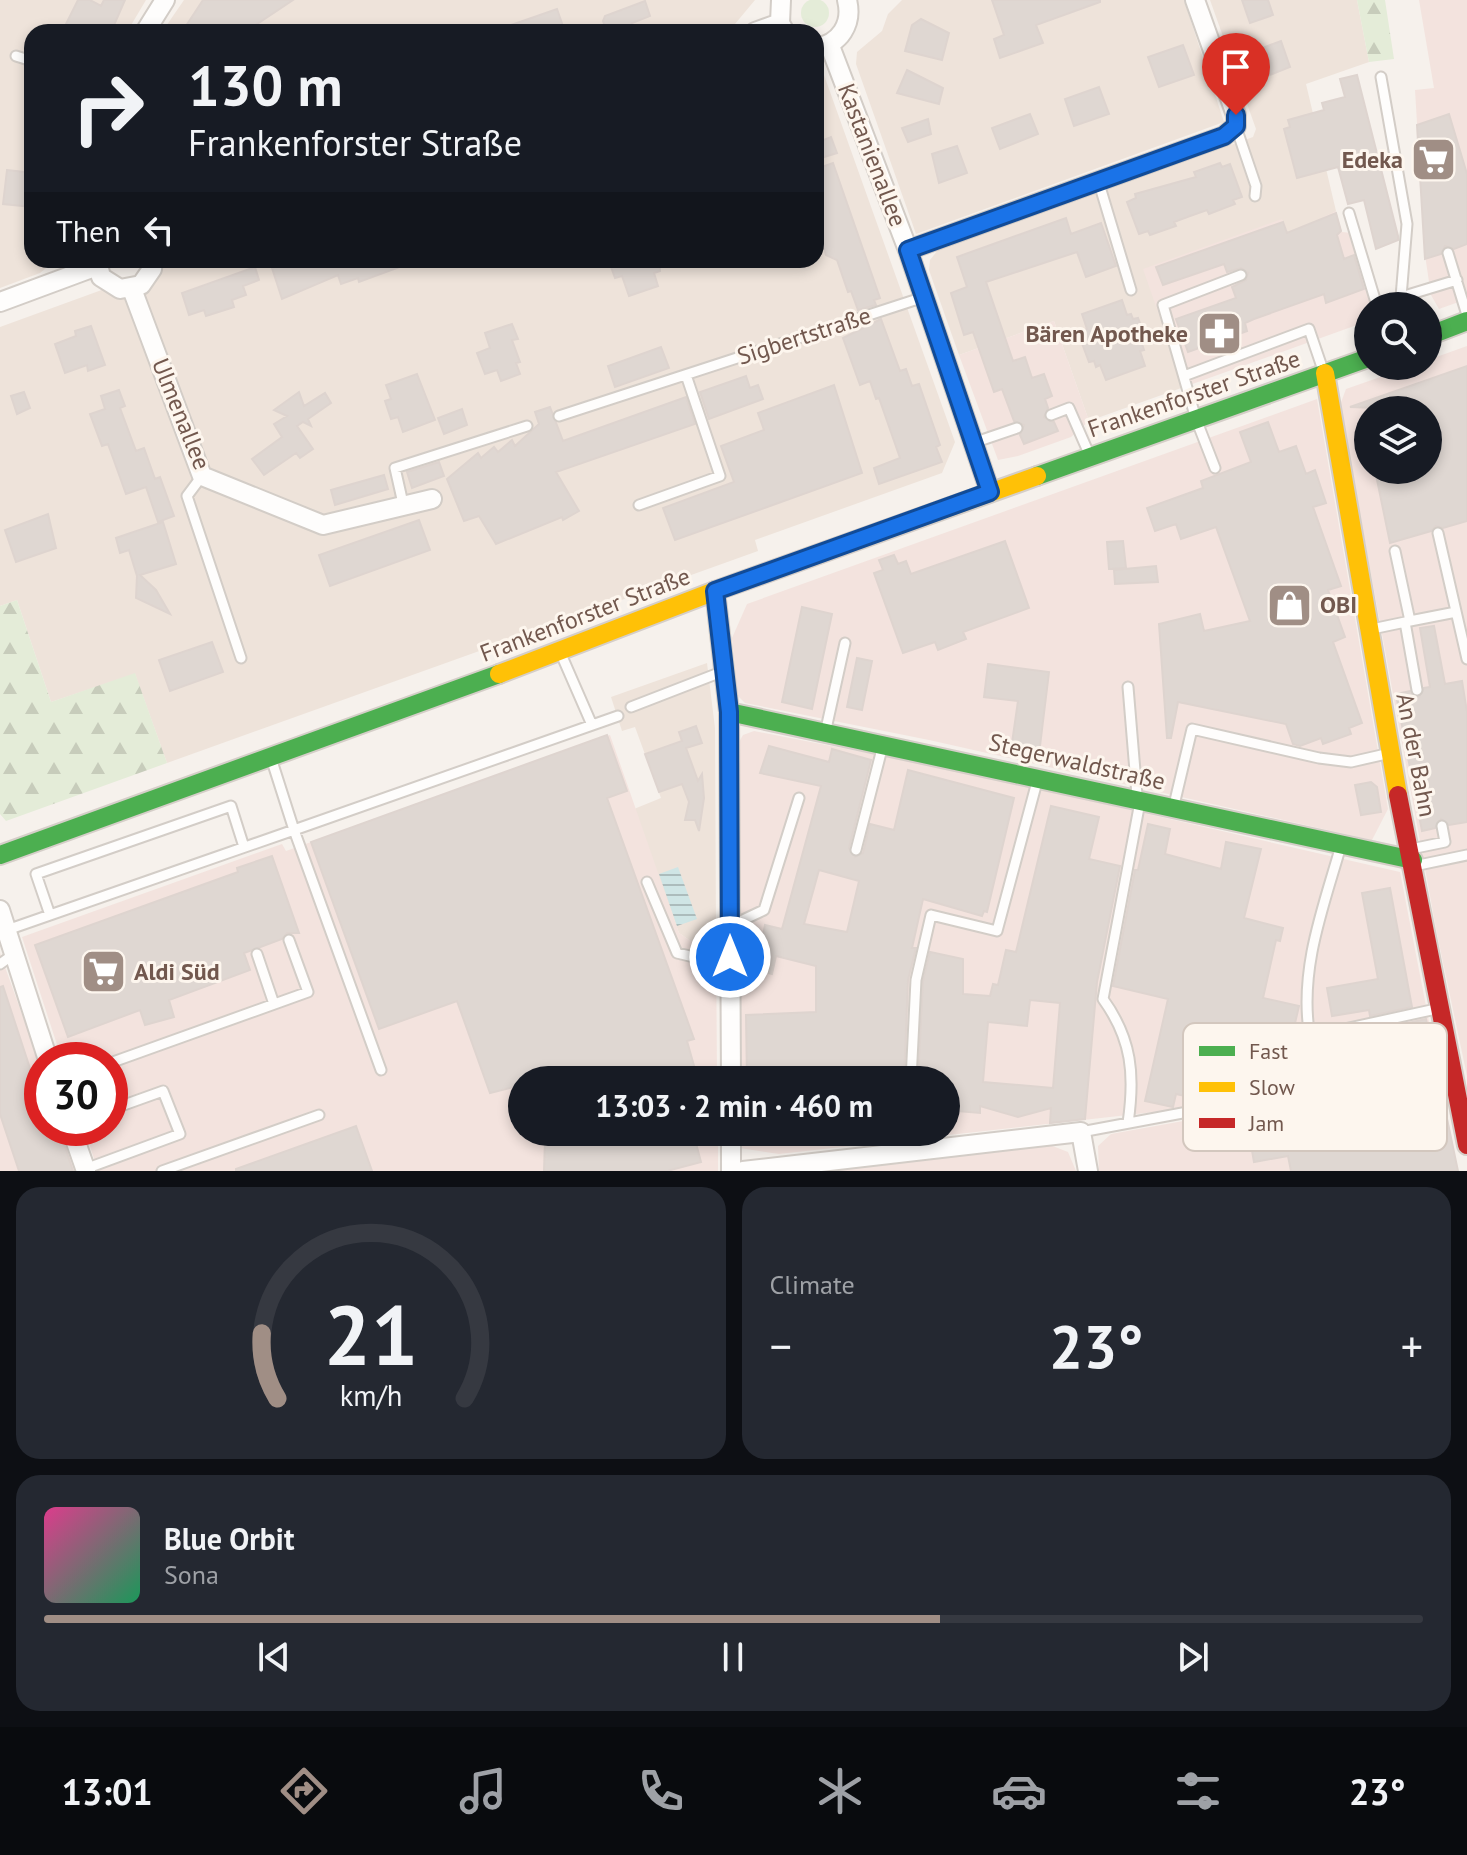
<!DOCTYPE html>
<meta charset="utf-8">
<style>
:root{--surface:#171b24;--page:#242831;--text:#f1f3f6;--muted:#9ea1a6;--line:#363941;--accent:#a08e85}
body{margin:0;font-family:"PT Sans",sans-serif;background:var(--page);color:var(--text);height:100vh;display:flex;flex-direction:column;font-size:30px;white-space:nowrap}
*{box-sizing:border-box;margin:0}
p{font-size:26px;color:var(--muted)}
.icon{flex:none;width:44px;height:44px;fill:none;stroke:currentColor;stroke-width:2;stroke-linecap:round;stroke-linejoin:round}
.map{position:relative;height:1171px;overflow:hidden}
.details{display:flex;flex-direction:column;gap:16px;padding:16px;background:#0d0f14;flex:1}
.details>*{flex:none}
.guide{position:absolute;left:24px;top:24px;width:800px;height:244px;border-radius:24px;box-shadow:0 4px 12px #0003;background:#171b24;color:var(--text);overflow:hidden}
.fabs{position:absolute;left:1354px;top:292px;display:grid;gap:16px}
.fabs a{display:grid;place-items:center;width:88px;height:88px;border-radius:50%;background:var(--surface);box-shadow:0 4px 12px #0003;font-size:40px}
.speed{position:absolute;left:24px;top:1042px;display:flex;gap:16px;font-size:40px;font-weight:700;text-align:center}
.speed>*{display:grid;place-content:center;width:104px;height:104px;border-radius:50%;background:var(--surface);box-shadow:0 4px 12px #0003;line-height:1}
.speed .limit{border:12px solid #d22;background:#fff;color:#111}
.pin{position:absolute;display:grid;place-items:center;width:68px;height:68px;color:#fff;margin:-82px -34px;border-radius:50% 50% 50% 0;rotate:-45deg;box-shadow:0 0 8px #0007}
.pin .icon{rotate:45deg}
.me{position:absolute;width:88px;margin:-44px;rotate:0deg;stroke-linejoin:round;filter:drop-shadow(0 0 6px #0008)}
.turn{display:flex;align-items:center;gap:28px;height:168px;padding:0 32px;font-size:36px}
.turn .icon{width:104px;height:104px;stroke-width:2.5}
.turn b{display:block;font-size:56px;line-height:68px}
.then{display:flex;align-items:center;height:76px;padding:0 32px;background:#0003;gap:16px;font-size:30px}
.big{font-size:60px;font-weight:700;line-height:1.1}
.details .card{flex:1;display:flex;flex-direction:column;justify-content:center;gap:12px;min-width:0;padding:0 28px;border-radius:24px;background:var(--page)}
.details .dial{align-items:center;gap:0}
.dial svg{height:208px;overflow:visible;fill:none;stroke:var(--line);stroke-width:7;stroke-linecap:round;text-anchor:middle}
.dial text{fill:var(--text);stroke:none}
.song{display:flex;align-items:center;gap:24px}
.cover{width:96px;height:96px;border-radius:12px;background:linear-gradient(135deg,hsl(330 70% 55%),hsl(150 70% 35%))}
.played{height:8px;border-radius:4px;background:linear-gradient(90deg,var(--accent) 65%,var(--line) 65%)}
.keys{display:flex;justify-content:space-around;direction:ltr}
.heat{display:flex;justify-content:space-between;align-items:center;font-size:44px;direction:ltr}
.details .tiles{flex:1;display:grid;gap:16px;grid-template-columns:1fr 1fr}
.card:last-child{grid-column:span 2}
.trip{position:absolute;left:508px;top:1066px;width:452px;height:80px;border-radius:40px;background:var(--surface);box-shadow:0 4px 12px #0003;font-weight:700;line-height:80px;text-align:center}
.menu{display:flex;height:128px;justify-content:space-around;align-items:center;background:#090b0e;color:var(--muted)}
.menu .icon{width:56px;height:56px}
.menu .current{color:var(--accent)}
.menu b{font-size:36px;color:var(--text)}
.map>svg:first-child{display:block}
.residential{fill:#eee3da}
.commercial{fill:#f3e3de;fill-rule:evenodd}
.green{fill:#e4ecd8}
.forest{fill:url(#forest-firs)}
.water{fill:url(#water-rules)}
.building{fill:#dfd7d2;stroke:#ded4cf;stroke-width:2;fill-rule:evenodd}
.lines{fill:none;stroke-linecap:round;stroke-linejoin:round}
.lane-casing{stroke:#d3cdc7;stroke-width:13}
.street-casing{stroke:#d3cdc7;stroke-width:22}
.fast-casing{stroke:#d5cec8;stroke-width:22}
.slow-casing{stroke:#d5cec8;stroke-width:22}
.jam-casing{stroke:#d5cec8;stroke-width:22}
.lane{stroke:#fefdfc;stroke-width:9}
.street{stroke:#fefdfc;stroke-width:18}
.fast{stroke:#4caf50;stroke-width:18}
.slow{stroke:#ffc107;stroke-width:18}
.jam{stroke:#c62828;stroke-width:18}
.route-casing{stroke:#114b97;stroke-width:20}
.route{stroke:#1a73e8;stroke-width:14}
.labels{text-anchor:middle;stroke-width:6;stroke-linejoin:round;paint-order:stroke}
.street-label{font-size:24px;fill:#72584e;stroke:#fdf6ee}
.poi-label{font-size:24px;font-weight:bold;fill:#72584e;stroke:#fdf6ee;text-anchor:end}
.key{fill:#fdf6ee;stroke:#d3c7be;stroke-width:2}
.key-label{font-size:22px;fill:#72584e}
</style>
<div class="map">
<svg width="1467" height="1171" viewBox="0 0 1467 1171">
<defs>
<pattern id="forest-firs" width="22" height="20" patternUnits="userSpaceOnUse" patternTransform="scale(2)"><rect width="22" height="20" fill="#e4ecd8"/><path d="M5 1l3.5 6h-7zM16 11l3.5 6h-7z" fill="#c7ccbb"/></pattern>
<pattern id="water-rules" width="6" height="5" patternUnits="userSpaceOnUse" patternTransform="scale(2)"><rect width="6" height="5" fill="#cfe5e5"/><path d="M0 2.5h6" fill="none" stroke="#acbcbc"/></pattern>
</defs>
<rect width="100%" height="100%" fill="#f6f1ec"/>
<path class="residential" d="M0,0H146L127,32H32V260H56L40,273L0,288Z
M184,0H755L735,24L714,32H162Z
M902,0H1184L1224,122L916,234L856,64L857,52L882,31L888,14Z
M1210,0H1357L1369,62L1306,84L1336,211L1324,220L1288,233L1282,220L1184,387L1089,421L1054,321L959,355L929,270L930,260L938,250L1253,137L1256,129Z
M816,67L824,75L955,442L942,473L755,540L758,551L167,763L135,674L51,702L17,600L0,606V327L184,260H816Z
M707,663L715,728L716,934L711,944H695L679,933L634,809L661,798L635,727L622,731L611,697Z"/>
<path class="commercial" d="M1419,0H1467V299L1439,309L1431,295L1425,255L1415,90L1434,88Z
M1336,211L1342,232L1361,234L1383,306H1368V321L1184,387L1143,269L1282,219L1288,233L1324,220L1323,217Z
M1054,321L1089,421L1071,437L1018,456L998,460L959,355Z
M1467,346V1076L1437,934L1340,405L1346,389L1412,366H1428V360ZM1368,410H1428V470H1368Z
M1317,399L1388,809L1372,840L929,740L745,703L738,696L732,638L747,604Z
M754,731L960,771L1400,872L1458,1171H1099L1098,1146L1111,1134L1250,1109L1253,1101L779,1154L740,1148V1132H946V1080H740L738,744L743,735Z
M610,735L679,933L695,944H711L716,934L717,1080H522V1132H718V1171H98L84,1128H110V1060H62L22,937L282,844L286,851Z
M0,953L42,1070V1128H61L75,1171H0Z
M1050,1145L1068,1152L1076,1171H823Z"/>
<path class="green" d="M801 13a14 14 0 1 1 28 0a14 14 0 1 1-28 0Z"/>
<path class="forest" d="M1357,0H1385L1394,59L1369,62Z
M17,600L51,702L135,673L167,763L6,821L0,814V606Z"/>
<path class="water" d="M678,867L697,919L677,926L659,874Z"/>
<path class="building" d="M78,0H90L101,6L104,0H125L111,32H62Z
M203,0H293L245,32H182Z
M992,0H1100V2L1036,25L1043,43L1000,58L994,39L1004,35Z
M1242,0H1268L1273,15L1250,23Z
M645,1L650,16L632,23L635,32H607L603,21L605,16Z
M557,9L565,32H497V30Z
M921,19L949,33L942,60L905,51L912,25Z
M1281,41L1290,67L1267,76L1257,50Z
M1183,45L1194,75L1159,87L1148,57Z
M907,70L943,88L939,104L897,93Z
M1357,75L1398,236V240L1376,249L1364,200L1348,204L1338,167L1297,178L1284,129L1290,127L1288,120L1324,110L1322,103L1345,97L1340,79Z
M1099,87L1109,114L1074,126L1065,99Z
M1030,114L1038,134L1000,149L992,128Z
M1449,114L1467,174V244L1454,249L1445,246L1441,254L1425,259L1417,125Z
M928,119L931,134L908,142L902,128Z
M831,137L837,153L821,158L816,143Z
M957,146L967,173L939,183L932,154Z
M833,163L880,298L874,300L876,305L858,310L851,291L848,292L837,260L826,255L823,245L816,247V169Z
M1220,163L1222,167L1230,164L1242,197L1233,200L1235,204L1209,214L1207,210L1190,216L1174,222L1176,226L1150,235L1148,231L1139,234L1127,202L1136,198L1135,194L1196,177L1194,172Z
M7,170L32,173V207L3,204Z
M1336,213L1341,231L1337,235L1344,259L1354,255L1364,289L1326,303L1324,294L1254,319L1245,323L1247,331L1188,352L1176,319L1236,298L1232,287L1246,280L1248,273L1241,268L1227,272L1224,264L1163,285L1156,267L1283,222L1287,233Z
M1066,218L1071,234L1101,223L1116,266L1086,277L1077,252L986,282L1013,361L1025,357L1032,378L1044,374L1052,396L1045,399L1048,408L1044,417L1054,422L1058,431L1024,444L1020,435L1024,425L1014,421L1002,389L994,392L973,332L964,335L951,293L967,287L957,257Z
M309,260H413V262L359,282L358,278L341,284L338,275L282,299L272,268Z
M616,260H659L660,271L654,273L658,286L629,296L622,276L615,278L610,264Z
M255,267L259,280L243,286L246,295L232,300L234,307L206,316L204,310L189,315L182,293Z
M1122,300L1127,315L1131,314L1133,319L1138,318L1147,342L1142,344L1144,350L1140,351L1145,366L1106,380L1100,365L1096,367L1094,361L1089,362L1080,338L1085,337L1083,331L1087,329L1082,314Z
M881,319L900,371L906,369L912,386L919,384L940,445L936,447L942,462L879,484L874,468L900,458L879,398L876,399L870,381L860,385L843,338Z
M512,324L518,339L512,340L520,362L516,363L520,374L501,381L497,370L485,374L477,353L490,348L485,333Z
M91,326L105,365L88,371L87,365L65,373L55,344L76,336L75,331Z
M661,347L669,368L615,387L608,366Z
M1467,366V521L1443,528L1436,526L1431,531L1390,543L1375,470H1428V410L1350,407Z
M417,374L435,420L403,432L398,417L391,419L385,401L391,399L386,385Z
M746,376L750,388L758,385L763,399L709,419L700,392Z
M834,385L862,473L675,540L663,508L734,482L721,446L764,430L758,413Z
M119,390L125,406L120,408L136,451L144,448L155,479L160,477L174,516L158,522L146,487L126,494L108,444L102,446L90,414L105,409L101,396Z
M24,392L30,408L17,414L11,396Z
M299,392L304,406L325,393L331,403L308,419L311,426L303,422L297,426L313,449L300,458L296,453L264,475L252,459L282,437L274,424L287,416L274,410Z
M686,397L695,424L556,472L579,511L563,520L562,517L496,544L479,516L464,521L447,479L478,453L481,458L494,447L498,452L512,440L515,446L539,424L535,412L550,407L563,441Z
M462,409L467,425L444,434L438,418Z
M1268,422L1279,452L1296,446L1306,474L1315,470L1326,503L1313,507L1341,586L1328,590L1345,637L1333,642L1362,723L1349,728L1351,734L1323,744L1321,738L1300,746L1293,744L1286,724L1178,702L1171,738H1167L1159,624L1200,614L1204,631L1250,621L1216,527L1181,539L1176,524L1155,531L1147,508L1203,488L1201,481L1251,462L1240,432Z
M439,462L444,476L412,488L407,472Z
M384,475L388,489L335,505L331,490Z
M48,514L56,548L16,562L5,530Z
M419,520L430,550L330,586L319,555Z
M163,522L176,564L140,575L156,590L170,614L136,598L137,576L129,550L120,553L116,538Z
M1005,541L1029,608L963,632L966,639L938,650L935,642L903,653L874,573L883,570L879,560L894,555L898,564L906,561L911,574Z
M1123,541L1126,568L1109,569L1107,542Z
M1156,566L1158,582L1115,584L1114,570Z
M802,607L832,614L812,709L782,702Z
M1434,626L1445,684L1462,681L1467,712V822L1449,825L1441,819L1435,828L1422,831L1396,694L1410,691L1419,697L1424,688L1430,687L1420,628Z
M212,642L223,672L170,691L159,660Z
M857,658L872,661L862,710L847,707Z
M988,664L1049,672L1039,754L1011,750L1018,701L984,697Z
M696,726L702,743L686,748L698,781L702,774L704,798L699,831L695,820H685L689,802L682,784L659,792L645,754L682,741L679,732Z
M607,735L627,791L607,798L694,1039L687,1041L698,1080H522V1085L490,1093L457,1001L379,1029L311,842Z
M769,746L829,762L832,749L871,760L849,848L855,857L863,853L870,824L894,830L908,770L1014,798L987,912L984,911L982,916L923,899L912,948H916L908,980L904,1080H747L746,1015L816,1012V966L776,956L772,974L756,970L765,925L782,929L821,786L760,773ZM819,870L859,881L847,932L804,924Z
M1371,782L1377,787L1381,812L1361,815L1355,785Z
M1051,806L1099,817L1089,859L1120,866L1097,982L1085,1119L1050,1123L1051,1108L1018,1117L980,1106V1113L946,1110V1080H918L923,981L930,952L963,959V994L990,996L993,984L998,985L1006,950L1016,952ZM1030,1000L1060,1003L1053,1088L983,1082L988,1022L1027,1026Z
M1148,824L1170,829L1165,854L1221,869L1226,842L1261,849L1244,918L1283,928L1280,941L1276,940L1263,998L1299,1006L1278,1096L1208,1079L1203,1100L1176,1094L1173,1107L1145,1101L1168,999L1113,986L1135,870H1138Z
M272,856L299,933H287L282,939L244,953L250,970L169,1000L174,1017L145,1025L140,1010L68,1037L35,945L238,872L237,868Z
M1390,888L1412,1007L1370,1016L1369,1010L1332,1016L1327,988L1378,979L1362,893Z
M3,986L42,1105V1128H59L73,1171H19L0,1114V987Z
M1426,1019L1458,1171H1291L1288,1156L1254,1162L1245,1110L1332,1095L1325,1055L1342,1051L1350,1091L1382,1085L1372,1031Z
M356,1126L372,1171H236V1169Z
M558,1132H693L701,1162L667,1171H544L545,1140H560Z"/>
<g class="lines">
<defs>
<path id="lane" d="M16,56L32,61
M1381,77L1407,224L1401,297L1457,280
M1236,127L1256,186L1255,196
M1098,180L1131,290
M1349,213L1377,306
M1448,253L1467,315
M1184,376L1309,329L1323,370
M1051,415L1069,408L1090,456
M559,416L921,298
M973,443L1017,428
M1215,468L1196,419L1163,305L1241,275
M202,476L187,496L241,658
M639,505L720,476L686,375
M404,508L395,468L527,426
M1438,533L1467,659
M1410,621L1456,612
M1405,622L1417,690
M1372,629L1410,621L1395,551
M561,654L592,725
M1128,687L1137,795
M631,707L724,671
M826,729L845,643
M272,761L294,830L618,716
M1174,805L1192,729L1319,758L1351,762L1386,754
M1340,849C1323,908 1300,968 1309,1031L1326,1033L1436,1009
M1411,849L1445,842L1442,826
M856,850L883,745
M1414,866L1467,855
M647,882L677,953L698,958L730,957
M50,915L36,874L231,806L244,847
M730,926L764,910L799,798
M7,930L294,830L381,1070
M257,954L274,1004
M0,964L14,954
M110,1063L308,992L289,940
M911,1080L916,980L931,915L997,931L1038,778
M1128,1123C1135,1075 1132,1039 1103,999L1140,802
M1081,1132L1193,1111
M908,1152V1132
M85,1169L180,1134L163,1091L110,1110
M162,1171L319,1115"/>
<path id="street" d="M781,0L780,23L785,32
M145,32L165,0
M755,32L780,23
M830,46L908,250L990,492
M816,48C840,44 853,24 847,0
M908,250L1224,136L1236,126V115L1195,0
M97,260L101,277L120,289L141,285L152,269L153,260
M132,289L202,476L323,525L432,499
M0,302L97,266
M715,591L729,712L731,1080
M0,910L48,1060
M71,1128L86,1171
M731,1132V1171
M743,1171L1081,1132L1088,1171"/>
<path id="fast" d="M1428,336L1467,321
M1037,476L1368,358
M729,712L1413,860
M0,855L499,674"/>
<path id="slow" d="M1325,373L1398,795
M499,674L715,591L1037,476"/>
<path id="jam" d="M1398,795L1467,1145"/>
</defs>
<use href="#lane" class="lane-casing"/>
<use href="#street" class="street-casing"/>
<use href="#fast" class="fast-casing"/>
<use href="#slow" class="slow-casing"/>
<use href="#jam" class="jam-casing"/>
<use href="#lane" class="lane"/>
<use href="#street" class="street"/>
<use href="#fast" class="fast"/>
<use href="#slow" class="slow"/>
<use href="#jam" class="jam"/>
</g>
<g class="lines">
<defs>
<path id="route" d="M730,957L729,712L715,591L990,492L908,250L1224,136L1236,126V115"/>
</defs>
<use href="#route" class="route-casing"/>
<use href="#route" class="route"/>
</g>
<defs>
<symbol id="supermarket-square" viewBox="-11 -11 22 22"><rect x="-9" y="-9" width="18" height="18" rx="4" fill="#a08e85" stroke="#fdf6ee"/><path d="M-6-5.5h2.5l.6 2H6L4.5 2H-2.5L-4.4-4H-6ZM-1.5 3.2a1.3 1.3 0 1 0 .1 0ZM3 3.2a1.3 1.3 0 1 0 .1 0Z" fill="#fff"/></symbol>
<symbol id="pharmacy-square" viewBox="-11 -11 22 22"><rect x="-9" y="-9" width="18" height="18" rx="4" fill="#a08e85" stroke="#fdf6ee"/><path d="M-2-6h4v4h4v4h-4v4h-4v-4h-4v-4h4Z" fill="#fff"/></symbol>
<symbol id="shop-square" viewBox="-11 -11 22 22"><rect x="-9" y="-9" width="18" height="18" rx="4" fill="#a08e85" stroke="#fdf6ee"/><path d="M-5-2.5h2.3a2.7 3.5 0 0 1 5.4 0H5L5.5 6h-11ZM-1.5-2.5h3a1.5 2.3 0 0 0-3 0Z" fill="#fff"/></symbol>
</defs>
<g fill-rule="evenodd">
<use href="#supermarket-square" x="1408" y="134" width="51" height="51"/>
<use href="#pharmacy-square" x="1194" y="308" width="51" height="51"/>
<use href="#shop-square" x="1264" y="580" width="51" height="51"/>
<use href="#supermarket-square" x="78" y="946" width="51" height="51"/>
</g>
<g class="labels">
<g class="street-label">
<text transform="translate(872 155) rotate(69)" y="8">Kastanienallee</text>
<text transform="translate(804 336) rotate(-18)" y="8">Sigbertstraße</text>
<text transform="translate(1194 394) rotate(-19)" y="8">Frankenforster Straße</text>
<text transform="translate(181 414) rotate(68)" y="8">Ulmenallee</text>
<text transform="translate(585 615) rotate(-21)" y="8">Frankenforster Straße</text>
<text transform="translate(1416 755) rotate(79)" y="8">An der Bahn</text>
<text transform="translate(1077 762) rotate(13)" y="8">Stegerwaldstraße</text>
</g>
<g class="poi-label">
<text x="1403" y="168">Edeka</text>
<text x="1188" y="342">Bären Apotheke</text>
<text x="1320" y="613" text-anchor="start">OBI</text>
<text x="134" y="980" text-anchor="start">Aldi Süd</text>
</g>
</g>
<rect x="1183" y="1023" width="264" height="128" rx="12" class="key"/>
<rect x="1199" y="1046" width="36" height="10" fill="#4caf50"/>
<rect x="1199" y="1082" width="36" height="10" fill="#ffc107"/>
<rect x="1199" y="1118" width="36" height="10" fill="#c62828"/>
<g class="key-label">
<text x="1249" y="1059">Fast</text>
<text x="1249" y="1095">Slow</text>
<text x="1249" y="1131">Jam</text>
</g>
</svg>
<div class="fabs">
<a><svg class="icon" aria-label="search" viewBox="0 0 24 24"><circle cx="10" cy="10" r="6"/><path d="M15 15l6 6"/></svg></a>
<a><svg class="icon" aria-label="layers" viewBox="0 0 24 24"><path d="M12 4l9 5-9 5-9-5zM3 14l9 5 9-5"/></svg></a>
</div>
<div class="speed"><div class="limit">30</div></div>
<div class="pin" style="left:1236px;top:115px;background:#d93025"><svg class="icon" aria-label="arrive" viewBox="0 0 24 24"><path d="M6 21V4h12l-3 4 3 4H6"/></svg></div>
<svg class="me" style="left:730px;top:957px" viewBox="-20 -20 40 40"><circle r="17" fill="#1a73e8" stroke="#fff" stroke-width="3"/><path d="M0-11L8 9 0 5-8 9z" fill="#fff"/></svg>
<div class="trip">13:03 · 2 min · 460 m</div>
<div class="guide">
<div class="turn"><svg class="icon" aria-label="right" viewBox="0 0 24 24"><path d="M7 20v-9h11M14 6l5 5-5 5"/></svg><div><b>130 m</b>Frankenforster Straße</div></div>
<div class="then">Then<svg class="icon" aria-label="left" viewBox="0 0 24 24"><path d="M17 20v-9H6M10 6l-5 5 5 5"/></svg></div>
</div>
</div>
<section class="details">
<div class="tiles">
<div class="card dial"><svg viewBox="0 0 100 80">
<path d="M14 69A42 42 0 1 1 86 69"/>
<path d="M14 69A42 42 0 0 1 8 44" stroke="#a08e85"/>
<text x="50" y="56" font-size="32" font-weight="700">21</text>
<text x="50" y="72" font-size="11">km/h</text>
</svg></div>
<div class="card"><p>Climate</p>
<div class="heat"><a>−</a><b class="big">23°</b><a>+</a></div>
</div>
<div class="card">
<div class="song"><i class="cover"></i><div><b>Blue Orbit</b><p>Sona</p></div></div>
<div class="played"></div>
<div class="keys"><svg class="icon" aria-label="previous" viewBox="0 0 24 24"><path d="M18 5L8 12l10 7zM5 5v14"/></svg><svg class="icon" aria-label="pause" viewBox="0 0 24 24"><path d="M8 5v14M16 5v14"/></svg><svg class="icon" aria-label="next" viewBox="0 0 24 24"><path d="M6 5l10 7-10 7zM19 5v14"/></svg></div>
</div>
</div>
</section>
<nav class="menu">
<b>13:01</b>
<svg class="icon current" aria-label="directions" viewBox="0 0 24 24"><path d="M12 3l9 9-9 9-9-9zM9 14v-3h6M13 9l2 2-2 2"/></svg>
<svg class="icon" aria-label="music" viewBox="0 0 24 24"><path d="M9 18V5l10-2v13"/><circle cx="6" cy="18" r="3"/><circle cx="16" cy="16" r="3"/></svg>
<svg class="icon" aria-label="phone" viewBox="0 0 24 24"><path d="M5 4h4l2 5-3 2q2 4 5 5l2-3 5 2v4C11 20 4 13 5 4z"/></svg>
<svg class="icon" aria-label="climate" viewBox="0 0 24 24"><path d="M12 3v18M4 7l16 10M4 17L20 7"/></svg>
<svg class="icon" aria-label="car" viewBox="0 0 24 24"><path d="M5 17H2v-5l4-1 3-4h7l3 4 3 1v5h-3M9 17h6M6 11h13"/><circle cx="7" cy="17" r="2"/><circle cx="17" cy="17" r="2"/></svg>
<svg class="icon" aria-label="filters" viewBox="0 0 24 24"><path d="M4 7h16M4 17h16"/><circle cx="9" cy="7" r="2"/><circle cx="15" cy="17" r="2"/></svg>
<b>23°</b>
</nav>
